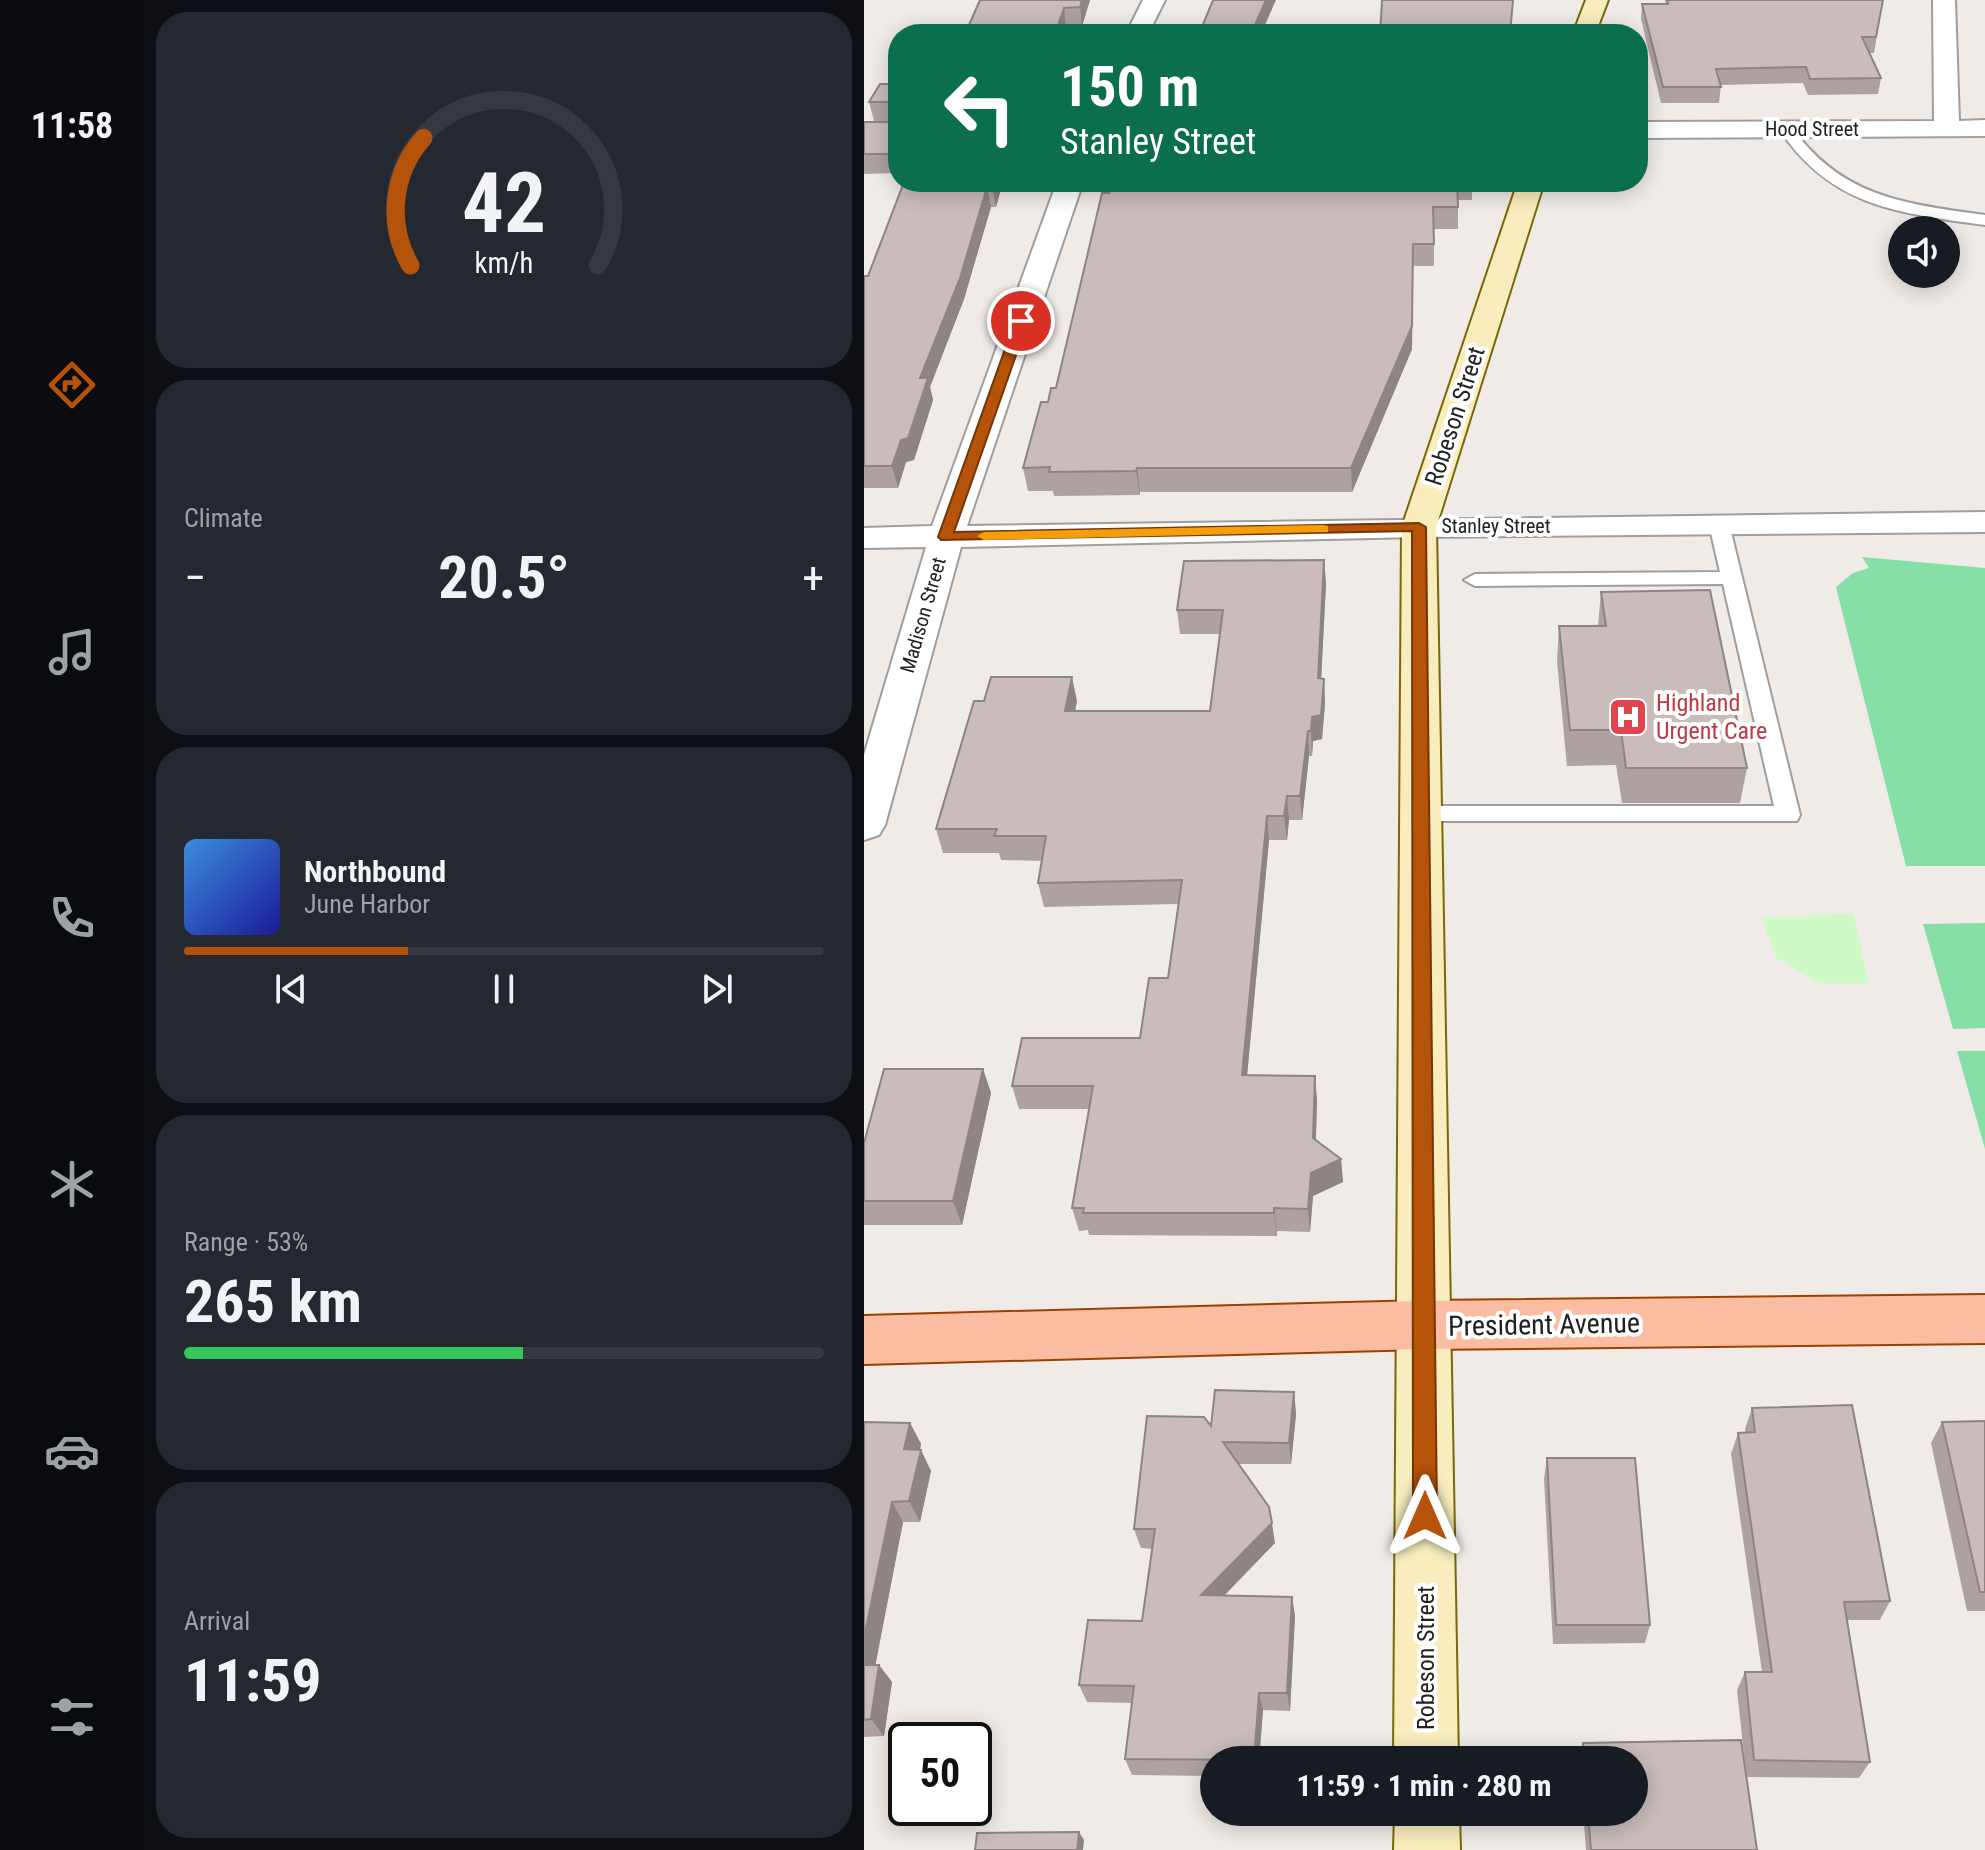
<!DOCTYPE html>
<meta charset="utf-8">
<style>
:root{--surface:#171b24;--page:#242831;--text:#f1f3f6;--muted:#9ea1a6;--line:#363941;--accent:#b45309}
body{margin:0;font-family:"Roboto Condensed",sans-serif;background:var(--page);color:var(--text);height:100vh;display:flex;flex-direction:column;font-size:30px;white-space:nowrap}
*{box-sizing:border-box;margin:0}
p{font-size:26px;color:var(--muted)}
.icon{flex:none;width:44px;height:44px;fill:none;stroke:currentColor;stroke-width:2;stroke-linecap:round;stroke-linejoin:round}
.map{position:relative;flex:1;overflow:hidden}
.drawer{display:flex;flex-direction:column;gap:12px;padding:12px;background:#0d0f14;width:720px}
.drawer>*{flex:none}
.hud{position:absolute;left:24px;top:24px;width:760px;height:168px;border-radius:32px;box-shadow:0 4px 20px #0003;background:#0b6e4f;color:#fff;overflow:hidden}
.tools{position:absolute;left:1024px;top:216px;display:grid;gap:16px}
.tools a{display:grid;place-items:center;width:72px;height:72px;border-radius:50%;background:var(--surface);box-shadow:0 4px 20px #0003;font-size:40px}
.speed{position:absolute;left:24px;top:1722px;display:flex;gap:16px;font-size:40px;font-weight:700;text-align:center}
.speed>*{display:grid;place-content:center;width:104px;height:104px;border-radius:50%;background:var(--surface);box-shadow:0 4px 20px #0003;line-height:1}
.speed .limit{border:4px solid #111;border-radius:12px;background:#fff;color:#111}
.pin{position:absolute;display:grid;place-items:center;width:68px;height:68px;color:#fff;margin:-34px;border:4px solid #fff;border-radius:50%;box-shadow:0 2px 8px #0007}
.me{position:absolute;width:88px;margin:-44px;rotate:0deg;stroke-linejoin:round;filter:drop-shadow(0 0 6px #0008)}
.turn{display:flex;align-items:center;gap:28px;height:168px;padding:0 40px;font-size:36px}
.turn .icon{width:104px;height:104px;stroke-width:2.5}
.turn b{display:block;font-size:56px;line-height:68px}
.big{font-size:60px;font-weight:700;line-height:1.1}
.drawer .widget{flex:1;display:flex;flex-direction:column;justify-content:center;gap:12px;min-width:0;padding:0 28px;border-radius:32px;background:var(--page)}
.drawer .dial{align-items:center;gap:0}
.dial svg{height:208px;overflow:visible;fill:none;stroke:var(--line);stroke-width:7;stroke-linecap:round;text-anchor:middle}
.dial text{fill:var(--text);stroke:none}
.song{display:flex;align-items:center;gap:24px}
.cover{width:96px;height:96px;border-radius:12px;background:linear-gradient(135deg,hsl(210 70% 55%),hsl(240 70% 35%))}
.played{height:8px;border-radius:4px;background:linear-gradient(90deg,var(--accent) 35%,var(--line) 35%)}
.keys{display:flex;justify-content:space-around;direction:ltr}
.heat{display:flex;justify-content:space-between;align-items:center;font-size:44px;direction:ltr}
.charge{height:12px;border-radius:6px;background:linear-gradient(90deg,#34c759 53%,var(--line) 0)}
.trip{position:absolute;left:336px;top:1746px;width:448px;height:80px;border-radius:40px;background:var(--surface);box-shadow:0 4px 20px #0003;font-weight:700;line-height:80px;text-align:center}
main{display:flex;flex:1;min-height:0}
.tab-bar{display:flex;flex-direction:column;width:144px;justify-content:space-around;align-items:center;background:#090b0e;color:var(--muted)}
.tab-bar .icon{width:56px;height:56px}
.tab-bar .on{color:var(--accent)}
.tab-bar b{font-size:36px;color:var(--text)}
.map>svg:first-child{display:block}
.park{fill:#cff9c6}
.pitch{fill:#86dfa6}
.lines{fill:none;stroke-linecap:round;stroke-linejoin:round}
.lane-casing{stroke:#9e9e9e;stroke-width:4}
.street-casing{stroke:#9e9e9e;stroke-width:4}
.secondary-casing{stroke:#7a6806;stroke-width:4}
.primary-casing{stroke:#9c4001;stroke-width:4}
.lane{fill:#fff;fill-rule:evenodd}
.street{fill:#fff;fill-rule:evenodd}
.secondary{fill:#f9edbd;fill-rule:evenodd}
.primary{fill:#fbbda2;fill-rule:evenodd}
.wall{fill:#ada2a1}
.shaded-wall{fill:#8d8483}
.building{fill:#c9bcbb;stroke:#8d8483;stroke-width:2}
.route{fill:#b45309;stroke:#753606;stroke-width:2}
.slow{fill:#f59e0b}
.labels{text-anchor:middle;stroke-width:8;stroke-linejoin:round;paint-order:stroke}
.far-street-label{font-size:20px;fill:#212121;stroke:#fff}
.street-label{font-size:24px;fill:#212121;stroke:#fff}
.health-label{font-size:24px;fill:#be3a42;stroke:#fff;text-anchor:start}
.near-street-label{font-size:28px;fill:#212121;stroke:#fff}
</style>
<main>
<nav class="tab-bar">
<b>11:58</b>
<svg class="icon on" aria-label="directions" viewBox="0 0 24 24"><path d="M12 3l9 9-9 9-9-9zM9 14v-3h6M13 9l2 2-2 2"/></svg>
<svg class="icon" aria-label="music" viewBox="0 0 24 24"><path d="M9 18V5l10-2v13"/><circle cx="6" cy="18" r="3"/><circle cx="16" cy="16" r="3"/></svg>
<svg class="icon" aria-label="phone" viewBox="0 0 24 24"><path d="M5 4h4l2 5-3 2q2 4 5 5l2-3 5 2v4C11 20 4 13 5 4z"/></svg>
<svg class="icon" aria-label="climate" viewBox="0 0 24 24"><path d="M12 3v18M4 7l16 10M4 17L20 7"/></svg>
<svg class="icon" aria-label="car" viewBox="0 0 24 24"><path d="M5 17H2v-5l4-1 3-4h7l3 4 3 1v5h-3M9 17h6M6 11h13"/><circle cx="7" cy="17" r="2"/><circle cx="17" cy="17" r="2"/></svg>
<svg class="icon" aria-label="filters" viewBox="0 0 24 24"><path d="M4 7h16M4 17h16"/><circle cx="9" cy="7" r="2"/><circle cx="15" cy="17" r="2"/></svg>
</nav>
<section class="drawer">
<div class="widget dial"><svg viewBox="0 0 100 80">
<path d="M14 69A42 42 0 1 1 86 69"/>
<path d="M14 69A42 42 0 0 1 19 20" stroke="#b45309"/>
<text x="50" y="56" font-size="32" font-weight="700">42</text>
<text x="50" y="72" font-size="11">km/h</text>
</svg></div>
<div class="widget"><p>Climate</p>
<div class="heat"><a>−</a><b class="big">20.5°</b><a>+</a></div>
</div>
<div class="widget">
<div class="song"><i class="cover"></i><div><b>Northbound</b><p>June Harbor</p></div></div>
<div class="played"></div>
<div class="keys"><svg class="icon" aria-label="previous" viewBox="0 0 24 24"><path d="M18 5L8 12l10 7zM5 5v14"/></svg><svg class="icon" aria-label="pause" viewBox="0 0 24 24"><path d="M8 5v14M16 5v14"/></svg><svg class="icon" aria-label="next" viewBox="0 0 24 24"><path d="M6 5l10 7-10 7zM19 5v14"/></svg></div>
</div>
<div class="widget"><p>Range · 53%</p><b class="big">265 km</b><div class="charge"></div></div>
<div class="widget"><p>Arrival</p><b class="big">11:59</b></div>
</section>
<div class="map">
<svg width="1121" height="1850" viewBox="0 0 1121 1850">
<rect width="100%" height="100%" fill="#f1ebe7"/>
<path class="park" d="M990,914L1005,984L953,983L912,957L897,917Z"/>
<path class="pitch" d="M998,557L1121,568V866H1042L972,587L989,573L1005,568Z
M1121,923V1028L1089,1029L1059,924Z
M1093,1051H1121V1149Z"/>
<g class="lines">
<defs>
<path id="lane" d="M917,126H927C976,197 1041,204 1121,215V225C1034,213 967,207 915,129Z
M855,518L865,524L936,815L933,821H548L545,815L548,809L557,806H910L859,584L611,586L600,580L611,574L856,572L845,524Z"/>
<path id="street" d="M279,0H301L284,34H262Z
M1069,0H1091L1095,121L1121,120V136L774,138V122L1070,121Z
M193,182H219L103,526L1121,512V532L555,537L97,547L21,825L15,835L0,840V755L62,547L0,548V528L68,526Z"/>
<path id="secondary" d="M722,0H744L731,34H709Z
M654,182H680L572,527L594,1760H530L538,527Z
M531,1812H595L596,1850H530Z"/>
<path id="primary" d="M1121,1295V1343L559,1349L0,1364V1316L559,1301Z"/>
</defs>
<use href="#lane" class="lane-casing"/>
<use href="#street" class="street-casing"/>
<use href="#secondary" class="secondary-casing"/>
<use href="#primary" class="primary-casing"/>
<use href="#lane" class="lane"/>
<use href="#street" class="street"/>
<use href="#secondary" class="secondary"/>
<use href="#primary" class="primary"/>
</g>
<path class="wall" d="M226,0L218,26H202L101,34Z
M801,0H1019L1010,53H1005L1017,78L1014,94L944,95L939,83L857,85L855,103H797L777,19L778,4H802Z
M34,84V173L0,174V122H32L10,121L5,102Z
M40,182H139L132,207H127L100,299L66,387L69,400L50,460L42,462L34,488H0V276H4Z
M248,182H608V200H594V229H570V266H549L548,349L488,492H276V495L190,496L189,491H164L159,468L184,402L192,388Z
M460,560L462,584L457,678L460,679L461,703L458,739L449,741L448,756H445L438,820H425L423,840H405L383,1075L453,1099L452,1140L477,1159L479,1182L449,1196L446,1232L413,1231V1236L225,1235L224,1230L215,1231L208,1208L225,1109H155L148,1086L276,1038L304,978L314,904L180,907L174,883L178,861L137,860L135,853H79L72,829L120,701H213L211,711H346L356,634H316L313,610Z
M737,592L883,768L876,803H758L752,765L703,766L693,661L695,626H734Z
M119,1069L127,1093L98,1225H0V1143Z
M430,1392L432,1414L427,1464H374L411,1543L360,1596L428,1597L431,1616L426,1711L399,1710L395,1760H350V1776L268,1775L261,1759L268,1703L223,1702L215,1685L278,1621L288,1549L277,1548L270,1529L347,1426Z
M888,1408L1026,1601L1016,1620H983L1006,1762L995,1778L883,1777L893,1850H722L719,1812H770V1760H715L719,1743L881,1764L873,1690L881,1672H898L867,1454L874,1433H882L881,1429Z
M1121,1421V1611H1103L1067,1443L1078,1422Z
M0,1422L46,1423L57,1444L56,1450L67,1471L56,1522H39L11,1665H15L28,1682L20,1736L0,1737Z
M683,1458L786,1625L781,1643L689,1644L680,1479Z"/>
<path class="shaded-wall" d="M218,0H226L218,26L216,7Z
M402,0H412L397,34H390V27Z
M200,8L202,26L200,34H191Z
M130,182H139L132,207L128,186Z
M123,187L127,207L100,299L66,387L69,400L50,460L42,462L34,488L28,466L56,378Z
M549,244L548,349L488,492L487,468Z
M273,468L276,492V495L272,471Z
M460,560L462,584L456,702L454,678Z
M208,677L213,701L206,735L201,711Z
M460,679L461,703L458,739L449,741L448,756L447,731L448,717Z
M444,731L445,756L438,820L436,796Z
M423,796L425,820L423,840L420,816Z
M403,816L405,840L381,1098L378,1075Z
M119,1069L127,1093L98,1225L89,1201Z
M451,1076L453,1099L451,1160L449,1138Z
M477,1159L479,1182L449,1196L446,1232L444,1209L447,1173Z
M410,1208L413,1231V1236L410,1213Z
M430,1392L432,1414L427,1464L425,1443Z
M46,1423L57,1444L51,1470L40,1449Z
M57,1450L67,1471L56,1522L45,1501Z
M28,1502L39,1522L8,1683L0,1673V1638Z
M408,1523L411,1543L342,1614L337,1595Z
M428,1597L431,1616L426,1711L423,1693Z
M15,1665L28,1682L20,1736L7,1719Z
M395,1693L399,1710L395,1760H390Z
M215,1832L220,1840L219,1850H213Z"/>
<path class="building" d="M116,0H218L216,7L200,8L191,34H101Z
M349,0H402L390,27H395L392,34H335Z
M518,0H649L646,34H516Z
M803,0H1019L1012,37H998L1017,78L946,79L942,67L852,69L857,87H799L778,4H804Z
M16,84H34V154H0V122H32V102H5Z
M40,182H130L128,186L123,187L96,278L56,378H64L44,438L37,440L28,466H0V276H4Z
M248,182H593L594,207H569L570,244H549L548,326L487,468H273L272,471L185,472L186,467L159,468L177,402H184L187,388H192L238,193H245Z
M460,560L454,678L460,679L457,715L448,717L447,731H444L436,796H423L420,816H403L378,1075L451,1076L449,1138L477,1159L447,1173L444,1209L410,1208V1213H219L220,1208H208L229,1086H148L158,1038H276L285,978H304L318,880L174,883L182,836H130L133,829H72L110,701H120L127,677H208L201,711H346L359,610H313L320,561Z
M846,590L883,768H762L757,730H706L695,626H742L737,592Z
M20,1069H119L89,1201H0V1143Z
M351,1390L430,1392L425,1443L359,1442L405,1507L408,1523L337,1595L428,1597L423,1693H395L390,1760L261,1759L270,1686L215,1685L224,1620L278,1621L291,1529H270L283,1416L340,1417L347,1426Z
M988,1405L1026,1601L980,1602L1006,1762L890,1760L881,1672H908L874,1433L891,1432L888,1408Z
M1121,1421V1592H1116L1078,1422Z
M0,1422L46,1423L40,1449L57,1450L45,1501L28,1502L0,1638Z
M683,1458H771L786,1625H692Z
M0,1665H15L7,1719L0,1720Z
M877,1740L893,1850H727L724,1812H770V1760H720L719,1743Z
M215,1832L213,1850H111L113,1833Z"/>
<path class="route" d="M157,318L164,321L90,532L555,523L562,527L573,1516L569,1524L561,1528L553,1524L549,1516L548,531L77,540L74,537L151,321Z"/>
<path class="slow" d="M459,525L464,526V532L120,540L113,536L120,532Z"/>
<defs>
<symbol id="hospital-square" viewBox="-11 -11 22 22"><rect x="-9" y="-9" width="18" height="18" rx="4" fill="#e0444e" stroke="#fff"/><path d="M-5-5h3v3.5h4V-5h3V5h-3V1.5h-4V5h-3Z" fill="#fff"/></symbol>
</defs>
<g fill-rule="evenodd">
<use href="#hospital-square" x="742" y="695" width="44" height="44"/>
</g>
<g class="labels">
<g class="far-street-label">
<text x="948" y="136">Hood Street</text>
<text x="632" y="533">Stanley Street</text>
<text transform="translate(59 615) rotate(-74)" y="7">Madison Street</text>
</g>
<g class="street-label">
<text transform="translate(591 416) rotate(-72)" y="8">Robeson Street</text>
<text transform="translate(562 1658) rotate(-90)" y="8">Robeson Street</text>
</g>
<g class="health-label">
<text x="792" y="711">Highland<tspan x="792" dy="28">Urgent Care</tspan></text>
</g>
<g class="near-street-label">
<text transform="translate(680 1324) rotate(-1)" y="10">President Avenue</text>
</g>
</g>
</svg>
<div class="tools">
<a><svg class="icon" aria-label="sound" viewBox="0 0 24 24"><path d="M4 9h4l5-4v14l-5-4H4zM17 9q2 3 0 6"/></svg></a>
</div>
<div class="speed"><div class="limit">50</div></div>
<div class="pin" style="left:157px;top:321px;background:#d93025"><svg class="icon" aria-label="arrive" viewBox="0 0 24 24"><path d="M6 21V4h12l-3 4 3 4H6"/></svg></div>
<svg class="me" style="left:561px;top:1516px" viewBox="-20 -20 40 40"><path d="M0-17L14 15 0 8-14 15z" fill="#b45309" stroke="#fff" stroke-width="4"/></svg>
<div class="trip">11:59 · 1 min · 280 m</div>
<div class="hud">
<div class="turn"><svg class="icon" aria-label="left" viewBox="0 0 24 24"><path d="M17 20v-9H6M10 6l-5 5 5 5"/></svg><div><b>150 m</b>Stanley Street</div></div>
</div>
</div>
</main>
